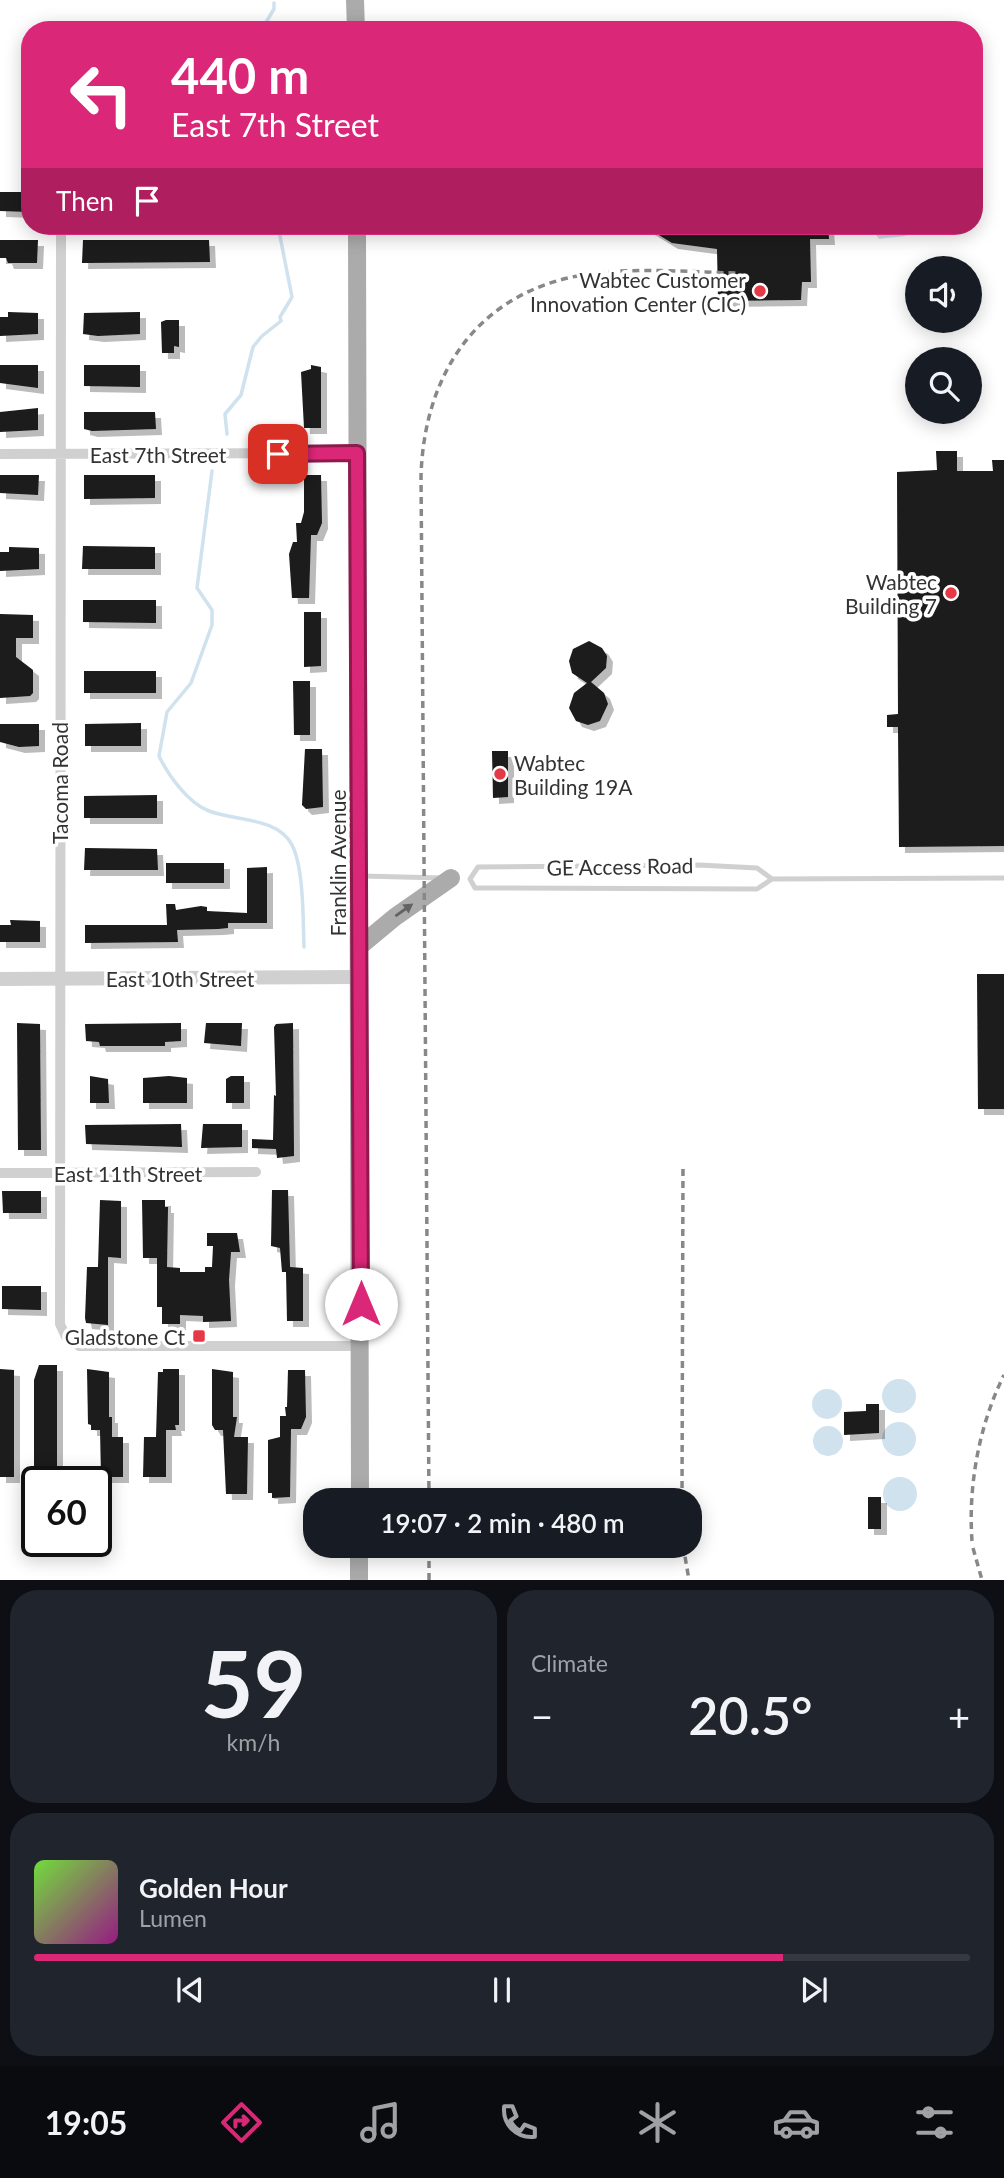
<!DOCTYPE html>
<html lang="en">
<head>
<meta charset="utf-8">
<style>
  :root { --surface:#171b24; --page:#20242c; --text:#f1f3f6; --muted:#9ea1a6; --line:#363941; --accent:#db2777 }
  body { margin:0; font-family:Lato,sans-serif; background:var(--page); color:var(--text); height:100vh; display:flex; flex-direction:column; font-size:26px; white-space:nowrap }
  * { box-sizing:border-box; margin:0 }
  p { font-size:23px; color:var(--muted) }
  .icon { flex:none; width:38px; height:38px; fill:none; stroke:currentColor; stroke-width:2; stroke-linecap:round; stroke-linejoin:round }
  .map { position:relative; height:1580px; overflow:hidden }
  .panel { display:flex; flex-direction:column; gap:10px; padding:10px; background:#0d0f14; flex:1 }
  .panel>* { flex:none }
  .guide { position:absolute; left:21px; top:21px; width:962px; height:214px; border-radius:28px; box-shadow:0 4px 18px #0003; background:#db2777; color:#fff; overflow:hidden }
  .controls { position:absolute; left:905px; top:256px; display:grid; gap:14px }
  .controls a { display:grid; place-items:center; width:77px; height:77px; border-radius:50%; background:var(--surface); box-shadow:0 4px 18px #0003; font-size:35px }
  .speed { position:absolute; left:21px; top:1466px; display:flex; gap:14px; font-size:35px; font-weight:700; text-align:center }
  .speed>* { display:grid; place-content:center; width:91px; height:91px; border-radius:50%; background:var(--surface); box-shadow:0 4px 18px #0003; line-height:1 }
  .speed .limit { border:4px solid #111; border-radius:10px; background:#fff; color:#111 }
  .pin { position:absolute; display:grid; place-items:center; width:60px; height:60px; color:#fff; margin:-30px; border-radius:14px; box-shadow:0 4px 10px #0006 }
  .me { position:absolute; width:77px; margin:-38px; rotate:0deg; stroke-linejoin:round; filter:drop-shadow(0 0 5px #0008) }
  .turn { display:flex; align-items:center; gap:24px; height:147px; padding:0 35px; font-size:32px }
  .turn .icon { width:91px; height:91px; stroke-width:2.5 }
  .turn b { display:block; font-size:49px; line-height:60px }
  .then { display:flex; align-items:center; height:66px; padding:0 35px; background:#0003; gap:14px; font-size:26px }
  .big { font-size:52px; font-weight:600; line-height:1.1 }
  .panel .tile { flex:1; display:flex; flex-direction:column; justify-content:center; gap:10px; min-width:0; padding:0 24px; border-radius:28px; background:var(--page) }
  .panel .dial { align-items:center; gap:0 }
  .dial b { font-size:91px; line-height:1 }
  .song { display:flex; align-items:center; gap:21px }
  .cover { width:84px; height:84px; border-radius:10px; background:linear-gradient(135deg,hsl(100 70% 55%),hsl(310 70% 35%)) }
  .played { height:7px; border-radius:4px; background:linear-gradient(90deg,var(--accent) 80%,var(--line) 80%) }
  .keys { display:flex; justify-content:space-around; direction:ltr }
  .heat { display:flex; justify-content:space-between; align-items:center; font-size:38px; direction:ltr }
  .panel .tiles { flex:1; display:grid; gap:10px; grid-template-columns:1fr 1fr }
  .tile:last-child { grid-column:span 2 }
  .trip { position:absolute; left:303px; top:1488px; width:399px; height:70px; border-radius:28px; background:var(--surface); box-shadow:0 4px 18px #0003; font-weight:600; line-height:70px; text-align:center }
  .tab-bar { display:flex; height:112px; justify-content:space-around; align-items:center; background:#090b0e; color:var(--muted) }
  .tab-bar .icon { width:49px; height:49px }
  .tab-bar .on { color:var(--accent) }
  .tab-bar b { font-size:32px; color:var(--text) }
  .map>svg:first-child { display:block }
  .water { fill:#cfe2ee }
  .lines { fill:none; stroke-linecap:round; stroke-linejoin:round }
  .stream { stroke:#cfe2ee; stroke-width:3.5 }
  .building { fill:#1a1a1a; filter:url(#shadow) }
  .service { stroke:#d0d0d0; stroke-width:5 }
  .minor { stroke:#d0d0d0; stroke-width:10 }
  .tertiary { stroke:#d0d0d0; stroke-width:14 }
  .primary { stroke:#ababab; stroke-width:18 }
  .rail { stroke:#888; stroke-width:3.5; stroke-dasharray:7 5; stroke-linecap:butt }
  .oneway { fill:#636363 }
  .route-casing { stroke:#8e194d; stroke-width:18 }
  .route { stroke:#db2777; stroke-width:12 }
  .poi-dot { fill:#e63946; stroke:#fff; stroke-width:2.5 }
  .labels { text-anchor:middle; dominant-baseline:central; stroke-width:7; stroke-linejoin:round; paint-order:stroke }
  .poi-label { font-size:21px; fill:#333; stroke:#fff; text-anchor:end }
  .street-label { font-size:21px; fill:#333; stroke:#fff }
</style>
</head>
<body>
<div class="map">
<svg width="1004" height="1580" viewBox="0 0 1004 1580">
  <defs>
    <filter id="shadow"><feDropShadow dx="6" dy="6" stdDeviation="0" flood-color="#0004"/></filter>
  </defs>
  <rect width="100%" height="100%" fill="#fff"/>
  <path class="water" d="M860,226H924C909,239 897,236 879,239L874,232Z
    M882 1396a17 17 0 1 1 34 0a17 17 0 1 1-34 0Z
    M812 1404a15 15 0 1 1 30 0a15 15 0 1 1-30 0Z
    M882 1439a17 17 0 1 1 34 0a17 17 0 1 1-34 0Z
    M813 1441a15 15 0 1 1 30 0a15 15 0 1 1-30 0Z
    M883 1494a17 17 0 1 1 34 0a17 17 0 1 1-34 0Z"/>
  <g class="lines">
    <path class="stream" d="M267,30L265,24L274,9V3
      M227,434L225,414L241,395L253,347L262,336L281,321L280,317L292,297L278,226
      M212,471L197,588L212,610V625L191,683L167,712L159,756C168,775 188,803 209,811C234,821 278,817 292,845C304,868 303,921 304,947"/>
  </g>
  <path class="building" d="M0,192H30V212L0,211Z
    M644,226H828L829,239H810L811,282H802L801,300L718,301L717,249L672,243Z
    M0,240H38L37,263H8L6,258H0Z
    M83,240H209L210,262L82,263Z
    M8,312L38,313V334L0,336V317H8Z
    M140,312V334L98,336L83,334L84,313Z
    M166,320H179V347L174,346V353H162L161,322Z
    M0,365H38V388L0,383Z
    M84,365H140V387L84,386Z
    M311,365L321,367V428H304L301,372L311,369Z
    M38,408V430L0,432V412Z
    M84,412H155L156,429L92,431L84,429Z
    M936,451H957V471H993L992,460H1004V846L899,847L898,727H887V715L898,714L897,472L937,470Z
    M0,475H39L38,495L0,493Z
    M84,475H155V498L84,499Z
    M304,475H321L322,523L317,535H311L309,598H292L289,554L293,542H297L296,523H301L304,512Z
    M83,546L155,547V569H82Z
    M9,547L39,548V569L0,571V552H9Z
    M83,600H156V623L83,622Z
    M304,612H321V666L304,667Z
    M0,614L33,615V638H16V657L33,670V693L30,696L0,698Z
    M589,641L602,648L607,656L606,668L591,682L604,693L608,704L600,721L588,725L576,721L569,708L574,693L587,683L572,673L569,661L573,649Z
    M84,671H156V693H84Z
    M293,681H310V735H294Z
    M141,723V746H85V724Z
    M0,724H39V746L19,747L0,742Z
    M305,749H322L323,807L306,809L302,805Z
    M492,751H508V797L493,798Z
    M157,795V818H84V796Z
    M85,848L157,849L158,870H84Z
    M166,863H224V883H166Z
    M267,867V923H228V928L218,929L177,930L178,942L85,943V925H167L166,904H175L176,910L201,906L207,907V911L247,913V868Z
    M10,920L40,921V942H0V925H11Z
    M977,974H1004V1109H978Z
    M17,1023L40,1024L41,1150H18Z
    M181,1023V1041L165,1042V1046H100L99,1042L86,1041L85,1024Z
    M206,1023H242L241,1046L204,1043Z
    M293,1023L294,1156L277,1158L276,1149L252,1148V1139L273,1140L274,1095L276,1096L274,1027L276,1024Z
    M90,1076L108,1079L109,1103H90Z
    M169,1076L187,1078V1103H143V1078Z
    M231,1076H244V1103H226V1079Z
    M181,1124L182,1147L86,1144L85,1125Z
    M203,1124H242V1147L201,1148Z
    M272,1190H288L290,1267L303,1268V1321H287L286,1272H282L280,1248L271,1246Z
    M2,1191H41V1213H3Z
    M100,1200L121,1201V1258L108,1257V1325L86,1323L85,1318L87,1267H98Z
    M142,1200H165V1207H168L167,1267L180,1268V1272H205V1267H212L213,1246H207V1233H237L240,1252H231L229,1280L231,1321L203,1322V1316L180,1315V1324H162V1307H157V1258H143Z
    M2,1286H41V1310L2,1309Z
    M39,1365H57V1477H34V1380Z
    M0,1369L14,1370V1477H0Z
    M87,1369L109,1372V1417H112V1437H123V1477H101L100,1430H91V1425L88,1424Z
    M163,1369H179V1425H175L176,1430H166V1477H143L144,1437H156L158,1372H163Z
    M212,1369L233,1372V1417H237L234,1437H248L247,1494H226L223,1430H215L212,1425Z
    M288,1370H305L306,1417L301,1429H291L290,1497L272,1498V1493H268V1440L280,1437V1416H286L285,1407H287Z
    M866,1404H879V1433L844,1435V1412L866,1411Z
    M868,1497H881V1529H868Z"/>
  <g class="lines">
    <path class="service" d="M699,865L757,868L772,879L757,889L475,888L470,879L478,867Z
      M362,876L443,878
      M772,879L1004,878"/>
    <path class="minor" d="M61,226L60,1324L66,1337L79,1346H360
      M0,454L357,453
      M0,1173L256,1172"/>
    <path class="tertiary" d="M0,979L359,977"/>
    <path class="primary" d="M355,0L356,30
      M357,226L360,1500
      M360,946L395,917L451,878
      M359,1580V1545"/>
    <path class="rail" d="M429,1500L421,476C424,379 472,299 572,277C624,266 683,272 736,273
      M682,1500L683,1165
      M972,1541C968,1486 979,1425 1004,1375
      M683,1545L689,1580
      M973,1548L982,1580
      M429,1580V1545"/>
  </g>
  <defs><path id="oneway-solid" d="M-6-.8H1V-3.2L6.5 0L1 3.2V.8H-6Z" transform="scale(1.75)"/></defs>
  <use class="oneway" href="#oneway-solid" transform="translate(404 910) rotate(-35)"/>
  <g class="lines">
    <g class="route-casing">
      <path id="route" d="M278,454L357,453L361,1304"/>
    </g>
    <use href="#route" class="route"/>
  </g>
  <g class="poi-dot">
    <circle cx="760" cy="291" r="7"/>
    <circle cx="951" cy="593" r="7"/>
    <circle cx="500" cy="774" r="7"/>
    <rect x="192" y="1329" width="14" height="14" rx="3.5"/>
  </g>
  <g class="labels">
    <g class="poi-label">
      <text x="746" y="279">Wabtec Customer<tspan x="746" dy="24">Innovation Center (CIC)</tspan></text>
      <text x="937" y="581">Wabtec<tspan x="937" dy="24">Building 7</tspan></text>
      <text x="514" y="762" text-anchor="start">Wabtec<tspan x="514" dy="24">Building 19A</tspan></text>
      <text x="185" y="1336">Gladstone Ct</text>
    </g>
    <g class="street-label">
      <text x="158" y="454">East 7th Street</text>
      <text transform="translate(59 783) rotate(-90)">Tacoma Road</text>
      <text transform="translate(337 863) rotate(-90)">Franklin Avenue</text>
      <text transform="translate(620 866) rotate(-1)">GE Access Road</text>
      <text x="180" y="978">East 10th Street</text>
      <text x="128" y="1173">East 11th Street</text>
    </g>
  </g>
</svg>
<div class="controls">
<a><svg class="icon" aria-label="sound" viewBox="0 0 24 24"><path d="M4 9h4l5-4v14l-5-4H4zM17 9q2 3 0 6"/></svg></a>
<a><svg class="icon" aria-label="search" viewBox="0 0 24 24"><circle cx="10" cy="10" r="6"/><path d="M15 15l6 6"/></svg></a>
</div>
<div class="speed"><div class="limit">60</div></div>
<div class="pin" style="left:278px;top:454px;background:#d93025"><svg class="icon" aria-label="arrive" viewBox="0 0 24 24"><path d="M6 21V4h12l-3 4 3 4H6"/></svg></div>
<svg class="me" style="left:361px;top:1304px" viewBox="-20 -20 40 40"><circle r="19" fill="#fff"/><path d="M0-13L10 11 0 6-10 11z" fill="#db2777"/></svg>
<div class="trip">19:07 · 2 min · 480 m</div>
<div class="guide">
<div class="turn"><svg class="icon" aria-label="left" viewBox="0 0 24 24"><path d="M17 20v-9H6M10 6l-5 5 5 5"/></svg><div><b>440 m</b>East 7th Street</div></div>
<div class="then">Then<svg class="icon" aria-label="arrive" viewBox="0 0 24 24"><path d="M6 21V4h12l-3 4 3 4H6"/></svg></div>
</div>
</div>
<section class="panel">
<div class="tiles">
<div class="tile dial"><b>59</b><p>km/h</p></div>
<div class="tile"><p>Climate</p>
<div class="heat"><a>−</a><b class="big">20.5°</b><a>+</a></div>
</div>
<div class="tile">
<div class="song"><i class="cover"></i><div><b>Golden Hour</b><p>Lumen</p></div></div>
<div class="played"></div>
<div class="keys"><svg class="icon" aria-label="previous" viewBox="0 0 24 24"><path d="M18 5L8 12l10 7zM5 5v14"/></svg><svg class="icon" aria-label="pause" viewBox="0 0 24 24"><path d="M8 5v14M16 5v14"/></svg><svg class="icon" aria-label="next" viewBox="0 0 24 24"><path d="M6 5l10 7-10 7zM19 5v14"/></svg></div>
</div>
</div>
</section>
<nav class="tab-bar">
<b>19:05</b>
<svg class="icon on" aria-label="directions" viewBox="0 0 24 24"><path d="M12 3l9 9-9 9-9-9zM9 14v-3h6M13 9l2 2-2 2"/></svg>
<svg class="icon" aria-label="music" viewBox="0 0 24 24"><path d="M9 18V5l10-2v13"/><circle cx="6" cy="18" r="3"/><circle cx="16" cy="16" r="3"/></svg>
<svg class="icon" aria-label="phone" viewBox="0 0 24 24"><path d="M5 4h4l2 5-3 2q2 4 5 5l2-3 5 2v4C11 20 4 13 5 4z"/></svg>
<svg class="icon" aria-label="climate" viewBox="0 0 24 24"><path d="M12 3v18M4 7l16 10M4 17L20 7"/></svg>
<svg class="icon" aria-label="car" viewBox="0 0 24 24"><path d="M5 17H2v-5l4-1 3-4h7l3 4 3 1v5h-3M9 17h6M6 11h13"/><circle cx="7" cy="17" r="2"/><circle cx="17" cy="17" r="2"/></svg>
<svg class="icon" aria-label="filters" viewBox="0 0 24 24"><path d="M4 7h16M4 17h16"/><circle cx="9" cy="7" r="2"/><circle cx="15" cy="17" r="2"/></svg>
</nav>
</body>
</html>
